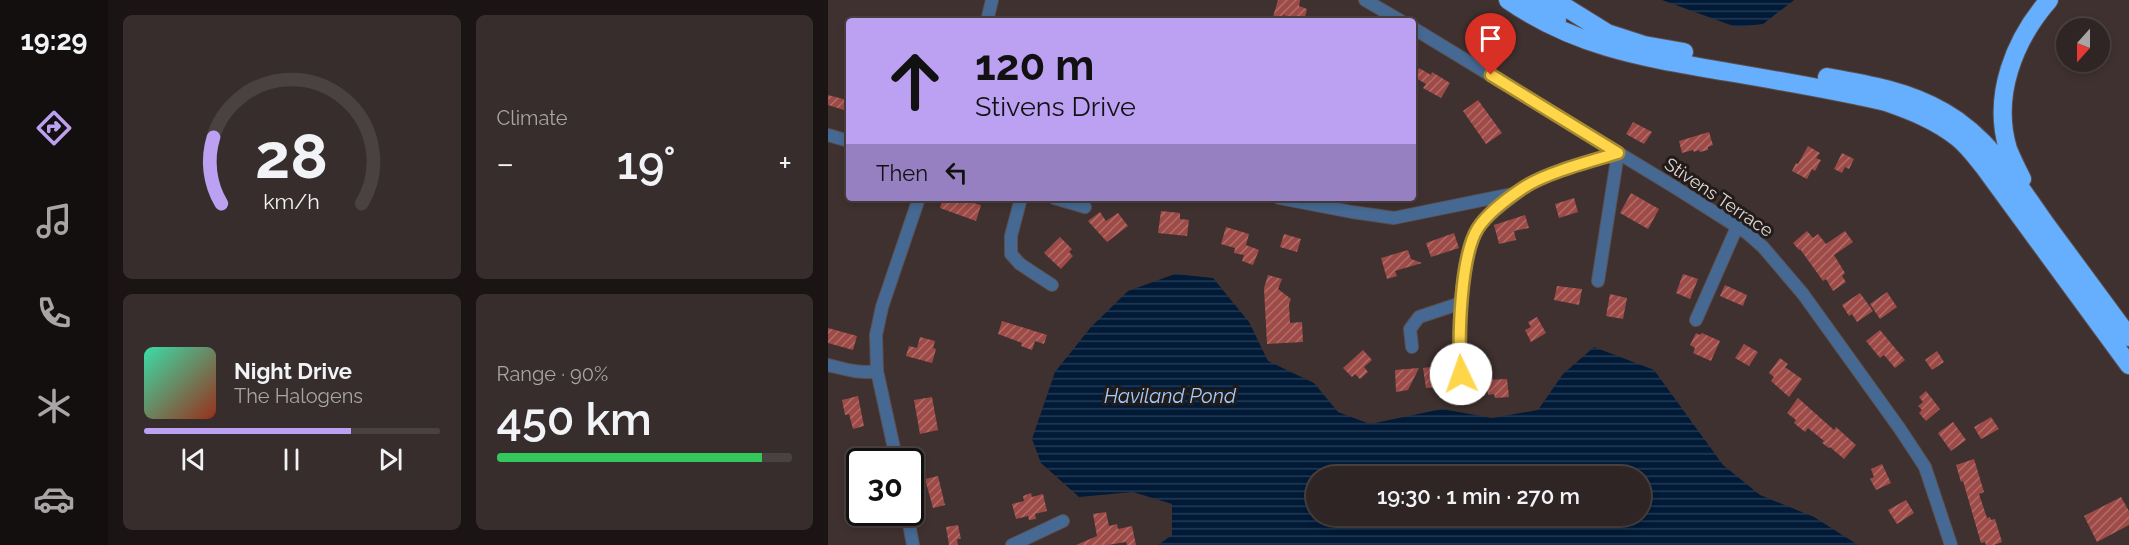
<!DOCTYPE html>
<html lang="en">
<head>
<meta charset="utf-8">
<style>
  :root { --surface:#2f2524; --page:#372d2c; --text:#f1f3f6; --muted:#a7a5a6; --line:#4a4241; --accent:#bca0f2 }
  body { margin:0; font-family:Raleway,sans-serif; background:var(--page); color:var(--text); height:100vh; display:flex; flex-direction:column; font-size:22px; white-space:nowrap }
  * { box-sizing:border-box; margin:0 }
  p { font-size:20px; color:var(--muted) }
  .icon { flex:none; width:33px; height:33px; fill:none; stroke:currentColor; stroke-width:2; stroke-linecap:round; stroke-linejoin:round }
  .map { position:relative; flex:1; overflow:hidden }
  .panel { display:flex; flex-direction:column; gap:15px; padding:15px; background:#1a1414; width:720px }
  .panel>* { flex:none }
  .top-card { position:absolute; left:18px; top:18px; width:570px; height:183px; border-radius:6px; box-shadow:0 3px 9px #0003,0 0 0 2px var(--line); background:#bca0f2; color:#111; overflow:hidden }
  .needle { width:39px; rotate:201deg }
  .tools { position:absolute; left:1228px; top:18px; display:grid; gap:12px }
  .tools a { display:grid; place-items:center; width:54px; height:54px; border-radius:50%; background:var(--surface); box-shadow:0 3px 9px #0003,0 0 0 2px var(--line); font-size:30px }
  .speed { position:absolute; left:18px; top:448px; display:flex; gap:12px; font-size:30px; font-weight:700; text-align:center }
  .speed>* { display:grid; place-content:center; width:78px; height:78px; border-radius:50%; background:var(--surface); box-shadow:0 3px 9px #0003,0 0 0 2px var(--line); line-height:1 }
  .speed .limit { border:3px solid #111; border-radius:9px; background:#fff; color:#111 }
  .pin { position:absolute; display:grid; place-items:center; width:51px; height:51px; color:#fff; margin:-62px -26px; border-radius:50% 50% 50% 0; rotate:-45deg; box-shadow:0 0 6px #0007 }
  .pin .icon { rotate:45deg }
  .me { position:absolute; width:66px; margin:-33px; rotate:357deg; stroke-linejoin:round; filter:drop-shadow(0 0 4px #0008) }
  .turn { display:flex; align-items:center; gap:21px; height:126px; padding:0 30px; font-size:27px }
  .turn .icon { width:78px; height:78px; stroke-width:2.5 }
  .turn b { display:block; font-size:42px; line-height:51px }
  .then { display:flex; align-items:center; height:57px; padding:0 30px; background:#0003; gap:12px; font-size:22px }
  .big { font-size:45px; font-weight:600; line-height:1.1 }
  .panel .card { flex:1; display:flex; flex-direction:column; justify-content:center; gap:9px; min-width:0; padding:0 21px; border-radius:9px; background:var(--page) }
  .panel .dial { align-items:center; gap:0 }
  .dial svg { height:156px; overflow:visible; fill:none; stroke:var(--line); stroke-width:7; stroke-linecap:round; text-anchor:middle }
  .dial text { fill:var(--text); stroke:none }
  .song { display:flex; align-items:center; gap:18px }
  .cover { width:72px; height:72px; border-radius:9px; background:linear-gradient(135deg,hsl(160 70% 55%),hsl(10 70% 35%)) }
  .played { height:6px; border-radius:3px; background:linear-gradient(90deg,var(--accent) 70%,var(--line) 70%) }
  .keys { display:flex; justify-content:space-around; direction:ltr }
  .heat { display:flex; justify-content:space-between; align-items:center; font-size:33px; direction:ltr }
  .charge { height:9px; border-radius:4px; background:linear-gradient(90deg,#34c759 90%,var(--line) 0) }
  .panel .tiles { flex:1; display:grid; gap:15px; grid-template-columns:repeat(2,1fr) }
  .trip { position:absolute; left:478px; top:466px; width:345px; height:60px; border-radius:30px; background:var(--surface); box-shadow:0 3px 9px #0003,0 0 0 2px var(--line); font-weight:600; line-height:60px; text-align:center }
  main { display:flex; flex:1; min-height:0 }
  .tabs { display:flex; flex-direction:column; width:108px; justify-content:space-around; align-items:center; background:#130f0e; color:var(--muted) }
  .tabs .icon { width:42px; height:42px }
  .tabs .selected { color:var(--accent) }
  .tabs b { font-size:27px; color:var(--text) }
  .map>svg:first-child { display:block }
  .water { fill:url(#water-rules); fill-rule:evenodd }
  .building { fill:url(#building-hatch) }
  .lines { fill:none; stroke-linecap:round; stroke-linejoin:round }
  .minor-casing { stroke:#5c4f4e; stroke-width:14 }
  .highway-casing { stroke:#5c4f4e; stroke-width:20 }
  .minor { stroke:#456992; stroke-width:12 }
  .highway { stroke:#66aefe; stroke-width:18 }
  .route-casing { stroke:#a68a30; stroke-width:15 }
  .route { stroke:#ffd54a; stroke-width:10 }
  .labels { text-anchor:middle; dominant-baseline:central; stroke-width:6; stroke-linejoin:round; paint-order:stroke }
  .street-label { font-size:18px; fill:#e0d6d5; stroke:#211b1a }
  .water-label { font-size:20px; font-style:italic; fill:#a1ccff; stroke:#211b1a }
</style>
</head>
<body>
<main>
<nav class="tabs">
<b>19:29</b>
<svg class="icon selected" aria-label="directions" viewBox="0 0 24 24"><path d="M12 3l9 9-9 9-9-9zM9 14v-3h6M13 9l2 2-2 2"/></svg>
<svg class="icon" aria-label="music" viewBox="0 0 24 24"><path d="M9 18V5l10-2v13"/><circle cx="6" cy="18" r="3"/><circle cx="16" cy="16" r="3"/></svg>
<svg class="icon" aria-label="phone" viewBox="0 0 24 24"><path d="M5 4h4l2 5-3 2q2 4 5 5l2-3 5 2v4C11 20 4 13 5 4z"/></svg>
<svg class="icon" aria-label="climate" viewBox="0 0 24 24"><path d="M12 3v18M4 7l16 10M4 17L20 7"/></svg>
<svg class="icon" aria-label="car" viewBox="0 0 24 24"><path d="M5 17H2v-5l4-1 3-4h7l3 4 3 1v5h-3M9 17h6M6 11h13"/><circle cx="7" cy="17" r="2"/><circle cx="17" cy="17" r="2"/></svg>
</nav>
<section class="panel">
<div class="tiles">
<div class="card dial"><svg viewBox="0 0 100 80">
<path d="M14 69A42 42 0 1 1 86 69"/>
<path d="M14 69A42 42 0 0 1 10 35" stroke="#bca0f2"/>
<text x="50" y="56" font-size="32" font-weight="700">28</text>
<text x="50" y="72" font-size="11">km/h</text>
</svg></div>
<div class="card"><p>Climate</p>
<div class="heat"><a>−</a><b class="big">19°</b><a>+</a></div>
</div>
<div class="card">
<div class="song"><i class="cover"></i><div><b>Night Drive</b><p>The Halogens</p></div></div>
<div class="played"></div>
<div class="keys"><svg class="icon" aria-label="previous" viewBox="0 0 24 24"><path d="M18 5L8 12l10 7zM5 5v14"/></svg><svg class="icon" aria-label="pause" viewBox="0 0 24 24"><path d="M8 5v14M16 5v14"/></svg><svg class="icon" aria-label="next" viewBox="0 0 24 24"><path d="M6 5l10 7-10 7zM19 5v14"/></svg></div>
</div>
<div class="card"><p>Range · 90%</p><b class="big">450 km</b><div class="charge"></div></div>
</div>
</section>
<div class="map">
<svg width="1301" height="545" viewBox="0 0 1301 545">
  <defs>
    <pattern id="water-rules" width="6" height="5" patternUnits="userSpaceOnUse" patternTransform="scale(1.5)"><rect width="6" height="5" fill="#001a37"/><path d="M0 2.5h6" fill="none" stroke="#253b53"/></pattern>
    <pattern id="building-hatch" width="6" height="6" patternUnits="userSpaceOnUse" patternTransform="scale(1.5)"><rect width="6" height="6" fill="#9e4b47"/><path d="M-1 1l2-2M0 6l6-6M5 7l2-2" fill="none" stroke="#b06d69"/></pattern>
  </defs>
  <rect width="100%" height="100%" fill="#3f3130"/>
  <path class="water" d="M834,0H966L935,24L908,27Z
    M347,274L385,278L421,322L440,361L486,383L510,412L542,424L614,409L664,418L710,410L735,374L766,347L826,370L895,465L932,495L986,517L1030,545H330L344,535V504L305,492L251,497L213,463L204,439L227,372L263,327L300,291ZM489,477H813V516H489Z"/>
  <path class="building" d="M450,0H472L471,6L479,9L476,21L455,15L454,19L445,17Z
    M591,68L603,75L604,72L622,83L613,98L595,88L598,84L586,77Z
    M0,95L19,100L16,110L0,105Z
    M650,100L674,133L658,144L635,111Z
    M805,122L824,132L816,144L798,134Z
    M881,132L885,145L880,147V150L872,152L871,150L866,152L865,150L854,153L851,141Z
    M980,146L992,153L988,158L993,160L987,171L984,169L979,179L964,171L968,163L970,164Z
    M1014,153L1026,159L1021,169L1017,167L1014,173L1006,169Z
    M803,193L831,209L820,229L792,213Z
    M115,198L132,201L133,198H138L146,200L145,203L153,205L148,221L112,208Z
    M746,198L750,212L731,218L727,204Z
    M333,211L352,213V219L361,220L359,236L330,233Z
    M272,212L278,221L290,213L300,226L279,242L260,221Z
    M697,215L701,228L686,231L688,240L671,244L666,225Z
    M398,227L421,234L418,245L431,250L425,265L414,261L416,255L406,253L407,248L393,244Z
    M979,231L985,238L990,234L998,244L1017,231L1025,242L1006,255L1017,273L1014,276L1018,282L1005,291L998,279L995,281L972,249L971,250L965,243Z
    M626,233L631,248L603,257L598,243Z
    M456,234L473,239L469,252L452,247Z
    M232,237L244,249L241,252L245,256L233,269L216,253Z
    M580,250L583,259L594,263L567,271L569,276L559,279L553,258Z
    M855,274L870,279L862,299L848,293Z
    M440,275L454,279L450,289L463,299L461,304L462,323L474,322L475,342L439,344L436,288Z
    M897,285L919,295L915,306L892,296Z
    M729,286L754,289L751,305L726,300Z
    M1059,292L1069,307L1052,319L1042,304Z
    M1032,293L1045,311L1029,322L1024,314L1021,316L1014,305Z
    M782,294L799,298L795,319L778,316Z
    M709,317L718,333L703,342L697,330L703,327L700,322Z
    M174,321L219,335L216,344L207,341L204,350L193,346L194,343L170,334Z
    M0,328L29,336L25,350L0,343Z
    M1052,330L1077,360L1067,368L1056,355L1052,358L1038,341Z
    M868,333L872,335L874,333L892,341L883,361L865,353L867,348L862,345Z
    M92,337L107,341L105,348L108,349L104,363L78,356L81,346L89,348Z
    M916,344L930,352L921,366L907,358Z
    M535,350L544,360L536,367L540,372L532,379L527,374L524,377L515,368Z
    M1109,351L1116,362L1104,370L1097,360Z
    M952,358L960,364L957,367L974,379L961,397L943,381L946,377L941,373Z
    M624,364L626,377L614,379L615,386L598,388L595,368Z
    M591,368L580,390L568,392L567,370Z
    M679,379L681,397L667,398L666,394L660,395L658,380Z
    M1098,391L1112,409L1098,421L1091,413L1094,410L1090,406L1095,402L1091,397Z
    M30,396L36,426L25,429L21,414L17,415L14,400Z
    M104,397L110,430L92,434L86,400Z
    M970,398L1006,430L1008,427L1028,445L1016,459L1002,447L1001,448L994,443L996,441L980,428L977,432L966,423L968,420L959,413Z
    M1163,417L1171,429L1153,439L1146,427Z
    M1125,422L1138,440L1123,451L1110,433Z
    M40,447L43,459L41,460V462H26L24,451Z
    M1146,459L1156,492L1151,494L1159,518L1162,517L1163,520L1167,519L1174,542L1166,545H1158L1157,542L1153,543L1135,481L1133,482L1128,465Z
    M1054,464L1063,483L1048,490L1042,479L1046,477L1043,469Z
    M110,476L117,505L105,508L97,479Z
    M203,493L204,497L215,494L219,511L207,514L208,519L201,520L200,516L188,519L184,504L196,501L195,496Z
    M1293,497L1301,511V525L1269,542L1256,516Z
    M1078,500L1086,513L1069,524L1060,510Z
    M278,512L281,526L289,524L290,529L304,526L308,545H299L298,542L280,545H248L269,536L265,514Z
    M40,513H55L58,524L43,527Z
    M130,525L133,539H129L130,545H121L118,527Z"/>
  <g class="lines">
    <g class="minor-casing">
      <path id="minor" d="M537,0L573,21
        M159,21L164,0
        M585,28L848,188L919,233L935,247L975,294L1072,429L1097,467L1123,545
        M0,135L21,141
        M193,198L183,236V254L192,264L224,285
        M226,198L257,207
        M451,198L524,212L566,218L689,193C712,173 760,162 790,153L770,281
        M868,320L909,227
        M584,347L582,329L591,317L633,303
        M0,365C17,369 31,374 49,371L69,462
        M49,371L48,335L54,307L91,198
        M633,374C629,341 632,255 650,228C660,214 675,204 688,194
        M79,513L85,545
        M184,545L235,521"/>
    </g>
    <g class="highway-casing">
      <path id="highway" d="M680,0C749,48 819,58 900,72C953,81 1006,90 1058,102C1084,111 1109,121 1130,138C1140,146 1148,157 1156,167L1301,365
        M705,0L729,20
        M726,0L779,33L816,45L856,52
        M999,77C1039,84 1080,91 1116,112C1160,137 1189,183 1217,223C1245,261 1273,299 1301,337
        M1194,179C1189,169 1184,159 1180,149C1164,96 1186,40 1221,0"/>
    </g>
    <use href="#minor" class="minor"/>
    <use href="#highway" class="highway"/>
  </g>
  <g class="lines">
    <g class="route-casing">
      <path id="route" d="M633,374C630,340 632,256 650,228C660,213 680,198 695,188C717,173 763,161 790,153L663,75"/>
    </g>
    <use href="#route" class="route"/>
  </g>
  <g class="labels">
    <g class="street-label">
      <text transform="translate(891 197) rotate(34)">Stivens Terrace</text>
    </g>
    <g class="water-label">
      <text x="342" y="396">Haviland Pond</text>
    </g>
  </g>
</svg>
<div class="tools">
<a><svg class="needle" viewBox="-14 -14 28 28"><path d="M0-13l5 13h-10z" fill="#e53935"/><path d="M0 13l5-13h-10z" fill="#a7a5a6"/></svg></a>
</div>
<div class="speed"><div class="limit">30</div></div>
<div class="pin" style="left:663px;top:75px;background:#d93025"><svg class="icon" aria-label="arrive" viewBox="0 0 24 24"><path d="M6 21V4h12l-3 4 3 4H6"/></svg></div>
<svg class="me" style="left:633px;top:374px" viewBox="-20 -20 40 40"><circle r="19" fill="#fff"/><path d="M0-13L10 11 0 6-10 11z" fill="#ffd54a"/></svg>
<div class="trip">19:30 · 1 min · 270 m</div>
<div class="top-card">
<div class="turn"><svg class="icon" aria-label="ahead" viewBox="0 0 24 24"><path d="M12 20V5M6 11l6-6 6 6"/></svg><div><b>120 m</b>Stivens Drive</div></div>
<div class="then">Then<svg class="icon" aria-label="left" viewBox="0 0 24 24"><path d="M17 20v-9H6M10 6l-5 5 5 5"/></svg></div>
</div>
</div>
</main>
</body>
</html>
